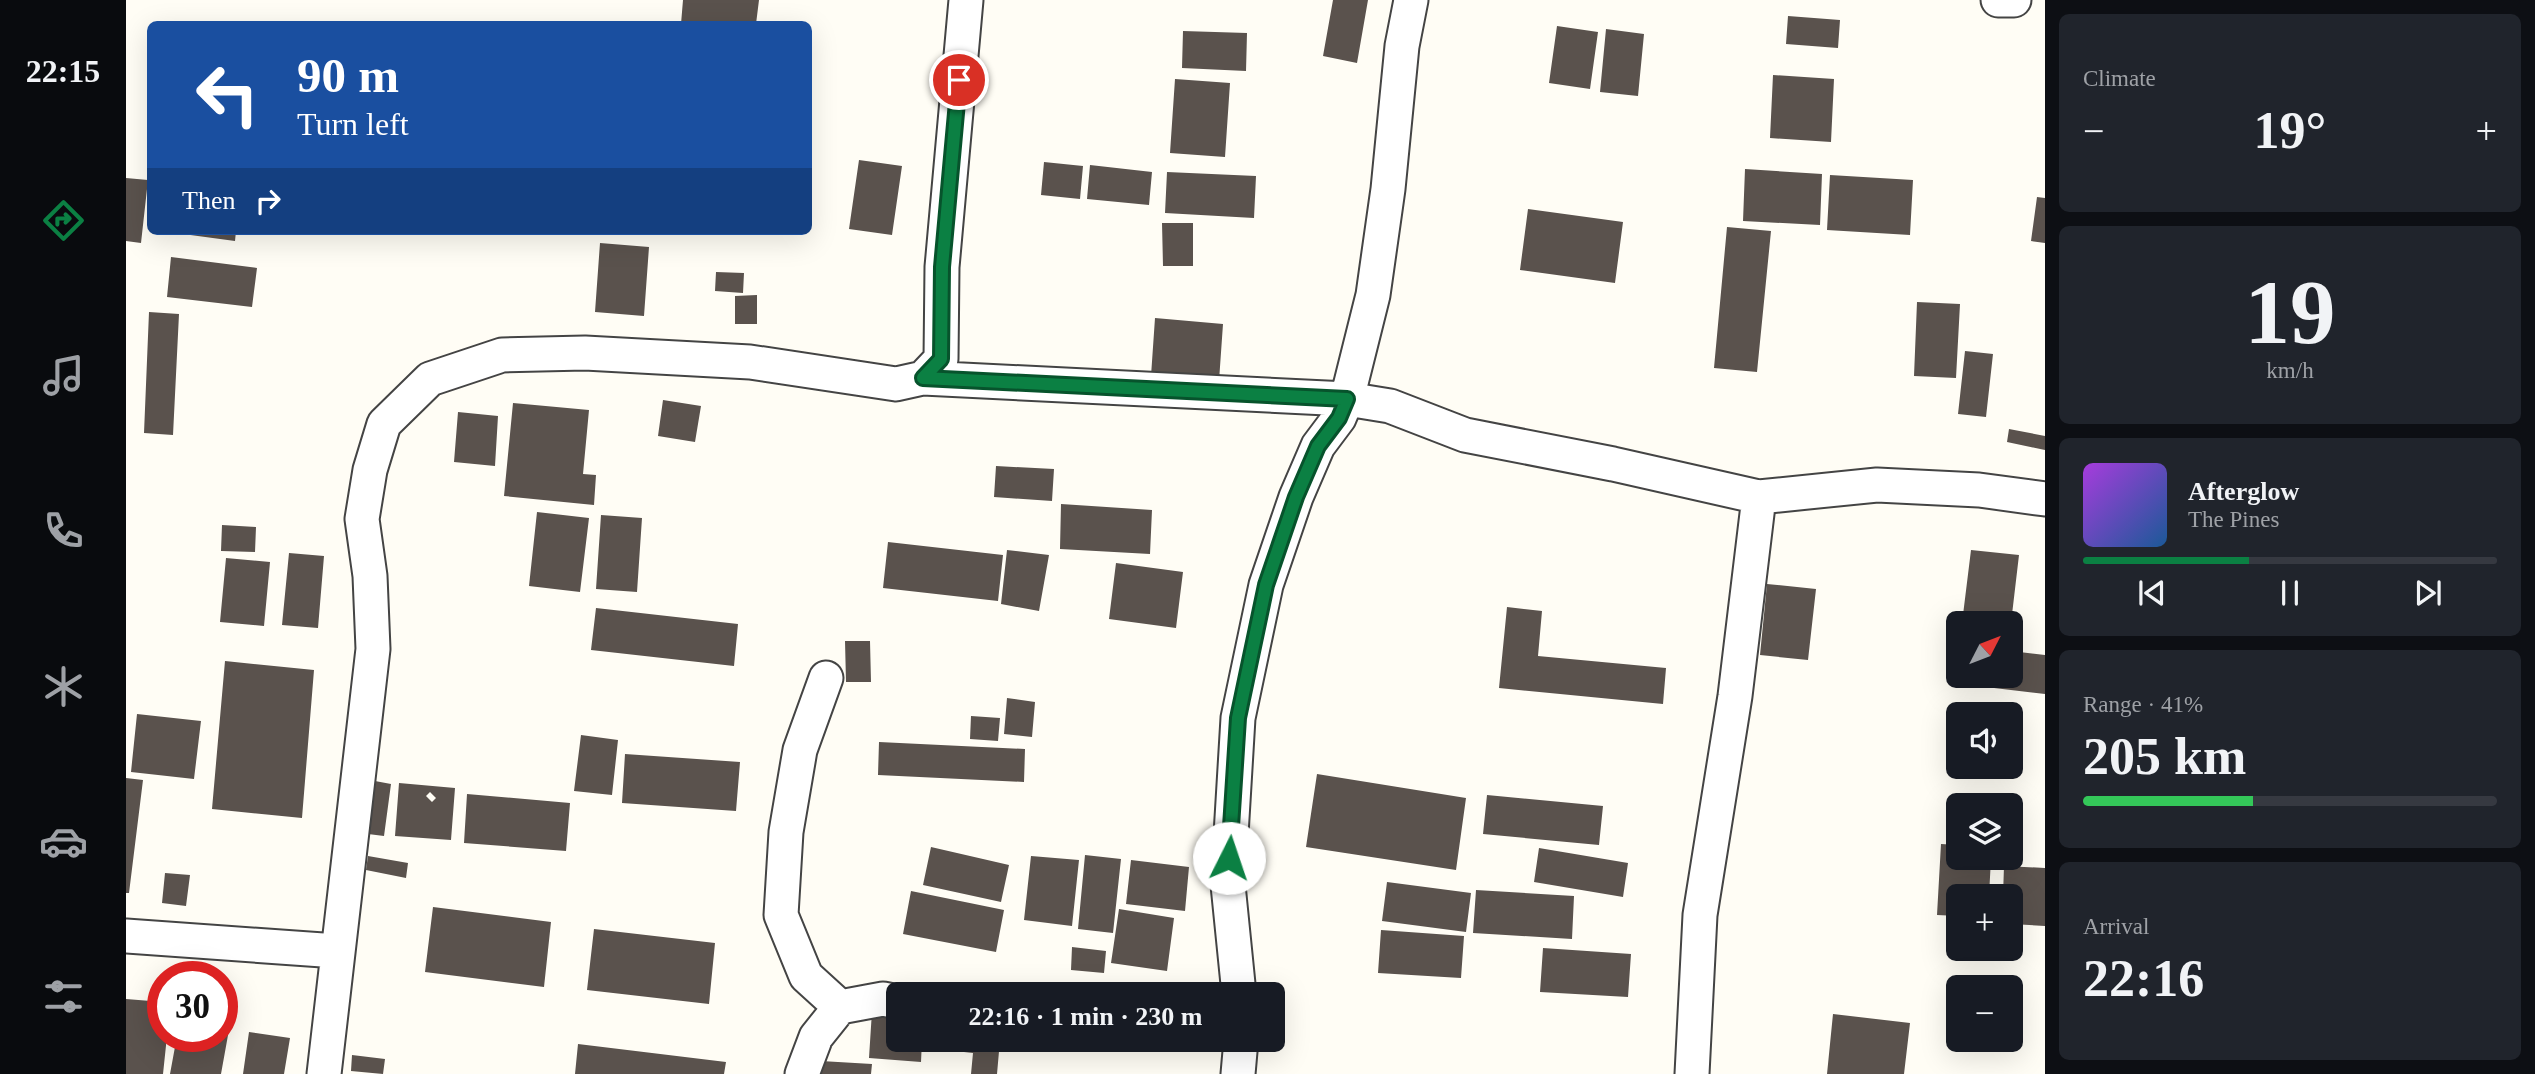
<!DOCTYPE html>
<html lang="en">
<head>
<meta charset="utf-8">
<style>
  :root { --surface:#171b24; --page:#20242c; --text:#f1f3f6; --muted:#9ea1a6; --line:#363941; --accent:#0b8043 }
  body { margin:0; font-family:Georgia,serif; background:var(--page); color:var(--text); height:100vh; display:flex; flex-direction:column; font-size:26px; white-space:nowrap }
  * { box-sizing:border-box; margin:0 }
  p { font-size:23px; color:var(--muted) }
  .icon { flex:none; width:38px; height:38px; fill:none; stroke:currentColor; stroke-width:2; stroke-linecap:round; stroke-linejoin:round }
  .map { position:relative; flex:1; overflow:hidden }
  .details { display:flex; flex-direction:column; gap:14px; padding:14px; background:#0d0f14; width:490px }
  .details>* { flex:none }
  .hud { position:absolute; left:21px; top:21px; width:665px; height:214px; border-radius:10px; box-shadow:0 7px 28px #0002; background:#1a4fa0; color:#fff; overflow:hidden }
  .needle { width:46px; rotate:48deg }
  .controls { position:absolute; left:1820px; top:611px; display:grid; gap:14px }
  .controls a { display:grid; place-items:center; width:77px; height:77px; border-radius:10px; background:var(--surface); box-shadow:0 7px 28px #0002; font-size:35px }
  .speed { position:absolute; left:21px; top:961px; display:flex; gap:14px; font-size:35px; font-weight:700; text-align:center }
  .speed>* { display:grid; place-content:center; width:91px; height:91px; border-radius:50%; background:var(--surface); box-shadow:0 7px 28px #0002; line-height:1 }
  .speed .limit { border:10px solid #d22; background:#fff; color:#111 }
  .pin { position:absolute; display:grid; place-items:center; width:60px; height:60px; color:#fff; margin:-30px; border:4px solid #fff; border-radius:50%; box-shadow:0 2px 7px #0007 }
  .me { position:absolute; width:77px; margin:-38px; rotate:4deg; stroke-linejoin:round; filter:drop-shadow(0 0 5px #0008) }
  .turn { display:flex; align-items:center; gap:24px; height:147px; padding:0 35px; font-size:32px }
  .turn .icon { width:91px; height:91px; stroke-width:2.5 }
  .turn b { display:block; font-size:49px; line-height:60px }
  .then { display:flex; align-items:center; height:66px; padding:0 35px; background:#0003; gap:14px; font-size:26px }
  .big { font-size:52px; font-weight:700; line-height:1.1 }
  .details .widget { flex:1; display:flex; flex-direction:column; justify-content:center; gap:10px; min-width:0; padding:0 24px; border-radius:10px; background:var(--page) }
  .details .dial { align-items:center; gap:0 }
  .dial b { font-size:91px; line-height:1 }
  .song { display:flex; align-items:center; gap:21px }
  .cover { width:84px; height:84px; border-radius:10px; background:linear-gradient(135deg,hsl(280 70% 55%),hsl(210 70% 35%)) }
  .played { height:7px; border-radius:4px; background:linear-gradient(90deg,var(--accent) 40%,var(--line) 40%) }
  .keys { display:flex; justify-content:space-around; direction:ltr }
  .heat { display:flex; justify-content:space-between; align-items:center; font-size:38px; direction:ltr }
  .charge { height:10px; border-radius:5px; background:linear-gradient(90deg,#34c759 41%,var(--line) 0) }
  .trip { position:absolute; left:760px; top:982px; width:399px; height:70px; border-radius:10px; background:var(--surface); box-shadow:0 7px 28px #0002; font-weight:700; line-height:70px; text-align:center }
  main { display:flex; flex:1; min-height:0 }
  .tabs { display:flex; flex-direction:column; width:126px; justify-content:space-around; align-items:center; background:#090b0e; color:var(--muted) }
  .tabs .icon { width:49px; height:49px }
  .tabs .selected { color:var(--accent) }
  .tabs b { font-size:32px; color:var(--text) }
  .map>svg:first-child { display:block }
  .building { fill:#5a524d; fill-rule:evenodd }
  .lines { fill:none; stroke-linecap:round; stroke-linejoin:round }
  .minor-casing { stroke:#444; stroke-width:37 }
  .minor { stroke:#fff; stroke-width:33 }
  .route-casing { stroke:#07532c; stroke-width:18 }
  .route { stroke:#0b8043; stroke-width:12 }
</style>
</head>
<body>
<main>
<nav class="tabs">
<b>22:15</b>
<svg class="icon selected" aria-label="directions" viewBox="0 0 24 24"><path d="M12 3l9 9-9 9-9-9zM9 14v-3h6M13 9l2 2-2 2"/></svg>
<svg class="icon" aria-label="music" viewBox="0 0 24 24"><path d="M9 18V5l10-2v13"/><circle cx="6" cy="18" r="3"/><circle cx="16" cy="16" r="3"/></svg>
<svg class="icon" aria-label="phone" viewBox="0 0 24 24"><path d="M5 4h4l2 5-3 2q2 4 5 5l2-3 5 2v4C11 20 4 13 5 4z"/></svg>
<svg class="icon" aria-label="climate" viewBox="0 0 24 24"><path d="M12 3v18M4 7l16 10M4 17L20 7"/></svg>
<svg class="icon" aria-label="car" viewBox="0 0 24 24"><path d="M5 17H2v-5l4-1 3-4h7l3 4 3 1v5h-3M9 17h6M6 11h13"/><circle cx="7" cy="17" r="2"/><circle cx="17" cy="17" r="2"/></svg>
<svg class="icon" aria-label="filters" viewBox="0 0 24 24"><path d="M4 7h16M4 17h16"/><circle cx="9" cy="7" r="2"/><circle cx="15" cy="17" r="2"/></svg>
</nav>
<div class="map">
<svg width="1919" height="1074" viewBox="0 0 1919 1074">
  <rect width="100%" height="100%" fill="#fffdf5"/>
  <path class="building" d="M557,0H633L630,24H555Z
    M1207,0H1242L1231,63L1197,56Z
    M1662,16L1714,20L1712,48L1660,44Z
    M1431,26L1472,32L1464,89L1423,83Z
    M1480,29L1518,34L1512,96L1474,92Z
    M1057,31L1121,33L1120,71L1056,68Z
    M1647,75L1708,79L1705,142L1644,138Z
    M1049,79L1104,83L1099,157L1044,153Z
    M733,160L776,166L766,235L723,229Z
    M918,162L957,166L954,199L915,195Z
    M964,165L1026,172L1023,205L961,199Z
    M1619,169L1696,174L1694,225L1617,221Z
    M1041,172L1130,176L1128,218L1039,213Z
    M1704,175L1787,180L1784,235L1701,230Z
    M0,178L22,180L15,243L0,241Z
    M1911,197L1919,198V243L1905,241Z
    M1402,209L1497,222L1489,283L1394,270Z
    M1036,223H1067V266H1037Z
    M1601,227L1645,231L1631,372L1588,368Z
    M58,231H110L109,241L57,234Z
    M474,243L523,247L518,316L469,312Z
    M45,257L131,268L126,307L41,297Z
    M590,272L618,273L617,293L589,291Z
    M631,295V324H609V296Z
    M1791,302L1834,304L1830,378L1788,376Z
    M23,312L53,314L47,435L18,433Z
    M1029,318L1097,324L1093,381L1025,376Z
    M1839,351L1867,354L1860,417L1832,414Z
    M537,400L575,406L569,442L532,436Z
    M387,403L463,410L457,474L470,475L468,505L378,496Z
    M332,412L372,416L369,466L328,462Z
    M1883,429L1919,436V450L1881,442Z
    M870,466L928,469L926,501L868,497Z
    M935,504L1026,510L1024,554L934,549Z
    M411,512L463,518L454,592L403,586Z
    M475,515L516,518L511,592L470,589Z
    M96,525L130,527L129,552L95,551Z
    M762,542L877,555L872,601L757,588Z
    M881,550L923,555L913,611L875,604Z
    M1845,550L1893,555L1885,623H1836Z
    M163,553L198,556L192,628L156,625Z
    M100,558L144,562L138,626L94,622Z
    M990,563L1057,572L1050,628L983,619Z
    M1641,584L1690,589L1682,660L1634,655Z
    M1381,607L1416,611L1412,656L1540,668L1537,704L1373,688Z
    M470,608L612,624L608,666L465,650Z
    M719,641H744L745,682H720Z
    M1830,645H1832V676H1885V651L1919,655V694L1826,683Z
    M99,661L188,670L176,818L86,809Z
    M881,698L909,702L906,737L878,734Z
    M11,714L75,721L68,779L5,772Z
    M845,716L874,718L872,741L844,739Z
    M455,735L492,740L486,795L448,791Z
    M753,742L899,749L898,782L752,775Z
    M499,754L614,762L610,811L496,803Z
    M1191,774L1340,798L1330,870L1180,847Z
    M0,778L17,780L3,893H0Z
    M249,781L265,784L258,836L242,834Z
    M273,783L329,788L325,840L269,836ZM304,792L310,798L306,802L300,796Z
    M341,794L444,803L440,851L338,843Z
    M1361,795L1477,806L1473,845L1357,834Z
    M1815,844L1832,845V858H1865L1863,896H1832V916L1811,915Z
    M805,847L883,865L875,902L797,885Z
    M1413,848L1502,863L1497,897L1408,882Z
    M959,855L995,859L987,933L952,929Z
    M242,856L282,863L280,878L240,870Z
    M905,856L953,860L946,926L898,920Z
    M1005,860L1063,867L1059,911L1000,904Z
    M1878,866L1919,868V926L1885,924V896H1877Z
    M39,873L64,875L60,906L36,903Z
    M1261,882L1345,893L1340,932L1256,921Z
    M1350,890L1448,896L1446,939L1347,933Z
    M785,891L878,910L870,952L777,934Z
    M307,907L425,922L418,987L299,972Z
    M993,909L1048,918L1041,971L985,963Z
    M468,929L589,943L583,1004L461,990Z
    M1255,930L1338,936L1335,978L1252,973Z
    M946,947L980,951L978,973L945,970Z
    M1417,948L1505,954L1502,997L1414,992Z
    M0,999L37,1002V1036H41L37,1074H0Z
    M96,1011L106,1013L95,1074H44L51,1036H96Z
    M746,1011L772,1013V1040H796L795,1062L743,1058Z
    M1707,1014L1784,1023L1778,1074H1701Z
    M123,1032L164,1038L158,1074H117Z
    M803,1040H874L871,1074H845L847,1053L802,1048Z
    M452,1044L600,1062L598,1074H449Z
    M226,1055L259,1059L257,1074L225,1071Z
    M695,1061L746,1064L745,1074H695Z"/>
  <g class="lines">
    <g class="minor-casing">
      <path id="minor" d="M1872,0H1888
        M797,378L1221,399L1264,406L1339,435L1487,464L1633,497L1751,485L1853,490L1919,499
        M700,678L674,750L660,832L655,915L680,976L714,1007
        M0,936L211,951
        M1113,994L1102,885L1112,718L1140,585L1170,497L1192,446L1213,418L1221,399L1247,295L1262,189L1276,46L1285,0
        M198,1074L247,649L244,576L236,519L244,470L258,424L304,379L376,355L459,353L624,362L770,384L797,378L815,359L816,267L840,0
        M676,1074L690,1037L714,1007L757,999L772,1002
        M1112,1074L1115,1040
        M1566,1074L1574,915L1609,696L1633,497"/>
    </g>
    <use href="#minor" class="minor"/>
  </g>
  <g class="lines">
    <g class="route-casing">
      <path id="route" d="M833,80L816,267L815,359L797,378L1221,399L1213,418L1192,446L1170,497L1140,585L1112,718L1103,858"/>
    </g>
    <use href="#route" class="route"/>
  </g>
</svg>
<div class="controls">
<a><svg class="needle" viewBox="-14 -14 28 28"><path d="M0-13l5 13h-10z" fill="#e53935"/><path d="M0 13l5-13h-10z" fill="#9ea1a6"/></svg></a>
<a><svg class="icon" aria-label="sound" viewBox="0 0 24 24"><path d="M4 9h4l5-4v14l-5-4H4zM17 9q2 3 0 6"/></svg></a>
<a><svg class="icon" aria-label="layers" viewBox="0 0 24 24"><path d="M12 4l9 5-9 5-9-5zM3 14l9 5 9-5"/></svg></a>
<a>+</a>
<a>−</a>
</div>
<div class="speed"><div class="limit">30</div></div>
<div class="pin" style="left:833px;top:80px;background:#d93025"><svg class="icon" aria-label="arrive" viewBox="0 0 24 24"><path d="M6 21V4h12l-3 4 3 4H6"/></svg></div>
<svg class="me" style="left:1103px;top:858px" viewBox="-20 -20 40 40"><circle r="19" fill="#fff"/><path d="M0-13L10 11 0 6-10 11z" fill="#0b8043"/></svg>
<div class="trip">22:16 · 1 min · 230 m</div>
<div class="hud">
<div class="turn"><svg class="icon" aria-label="left" viewBox="0 0 24 24"><path d="M17 20v-9H6M10 6l-5 5 5 5"/></svg><div><b>90 m</b>Turn left</div></div>
<div class="then">Then<svg class="icon" aria-label="right" viewBox="0 0 24 24"><path d="M7 20v-9h11M14 6l5 5-5 5"/></svg></div>
</div>
</div>
<section class="details">
<div class="widget"><p>Climate</p>
<div class="heat"><a>−</a><b class="big">19°</b><a>+</a></div>
</div>
<div class="widget dial"><b>19</b><p>km/h</p></div>
<div class="widget">
<div class="song"><i class="cover"></i><div><b>Afterglow</b><p>The Pines</p></div></div>
<div class="played"></div>
<div class="keys"><svg class="icon" aria-label="previous" viewBox="0 0 24 24"><path d="M18 5L8 12l10 7zM5 5v14"/></svg><svg class="icon" aria-label="pause" viewBox="0 0 24 24"><path d="M8 5v14M16 5v14"/></svg><svg class="icon" aria-label="next" viewBox="0 0 24 24"><path d="M6 5l10 7-10 7zM19 5v14"/></svg></div>
</div>
<div class="widget"><p>Range · 41%</p><b class="big">205 km</b><div class="charge"></div></div>
<div class="widget"><p>Arrival</p><b class="big">22:16</b></div>
</section>
</main>
</body>
</html>
